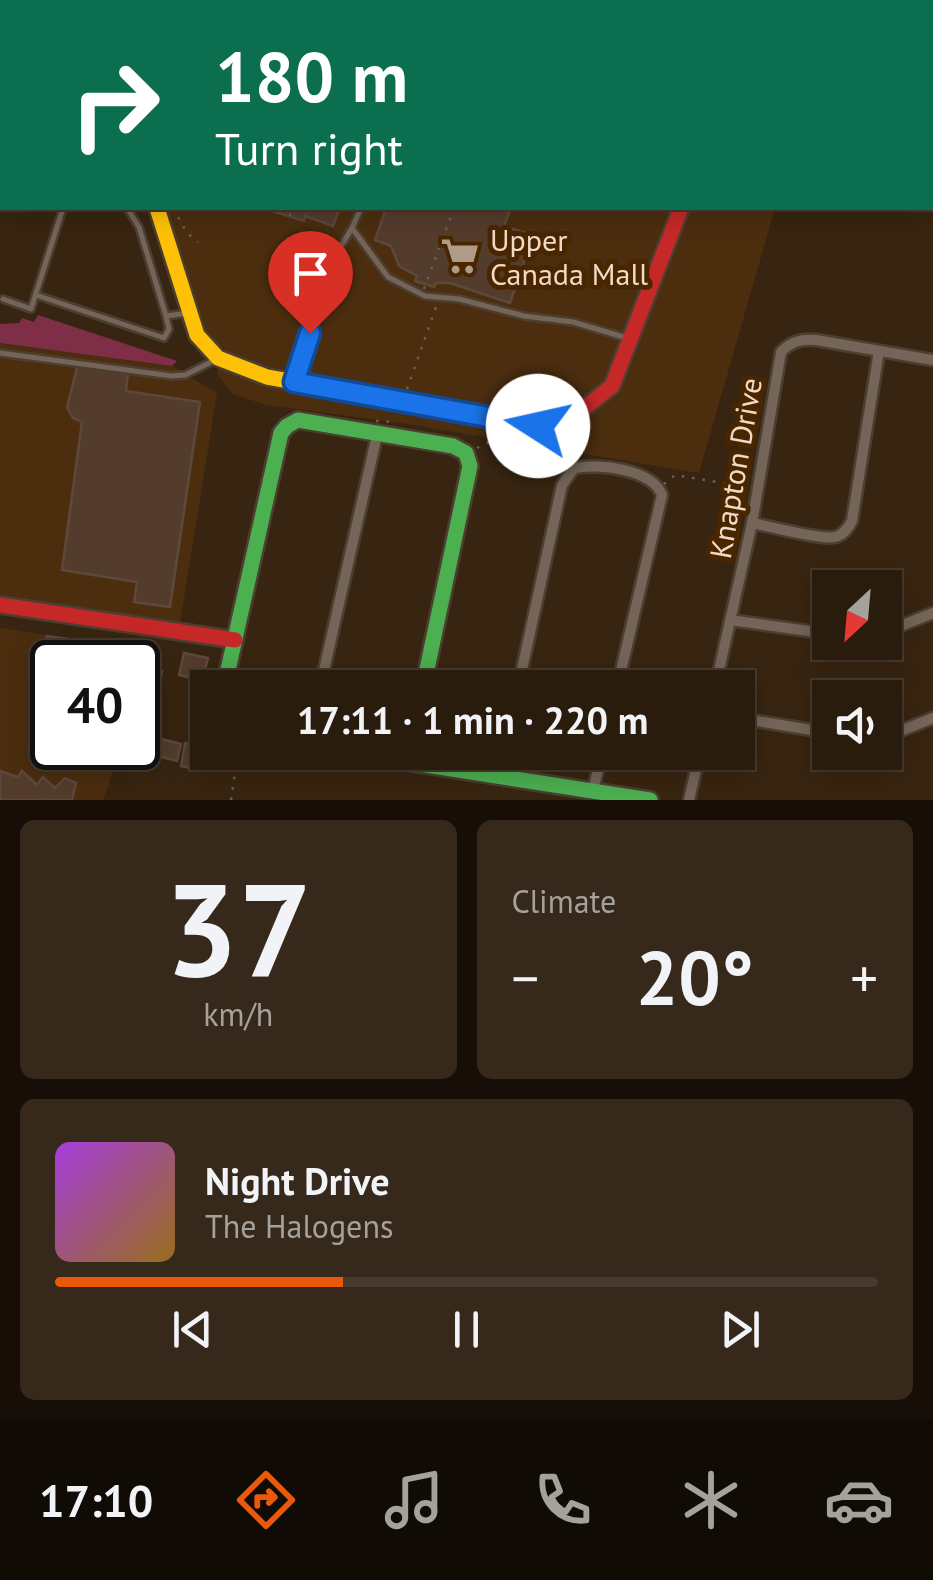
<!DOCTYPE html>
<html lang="en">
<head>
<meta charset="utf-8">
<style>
  :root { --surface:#2a1c0d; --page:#36291b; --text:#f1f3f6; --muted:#a5a19d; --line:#463a2e; --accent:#ea580c }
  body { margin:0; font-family:"PT Sans",sans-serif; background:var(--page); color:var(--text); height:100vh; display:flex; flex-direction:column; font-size:38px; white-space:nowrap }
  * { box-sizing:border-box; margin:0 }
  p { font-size:32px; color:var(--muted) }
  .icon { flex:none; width:55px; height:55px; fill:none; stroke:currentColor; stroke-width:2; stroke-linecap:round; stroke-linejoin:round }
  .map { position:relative; height:800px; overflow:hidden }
  .sheet { display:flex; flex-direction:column; gap:20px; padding:20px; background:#170f07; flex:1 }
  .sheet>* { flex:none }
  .hud { position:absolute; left:0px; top:0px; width:935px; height:210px; box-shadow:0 5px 25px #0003,0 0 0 2px var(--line); background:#0b6e4f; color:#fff; overflow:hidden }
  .needle { width:65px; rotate:206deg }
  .buttons { position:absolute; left:812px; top:570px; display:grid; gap:20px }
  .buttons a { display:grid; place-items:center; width:90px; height:90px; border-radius:0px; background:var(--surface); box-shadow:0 5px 25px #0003,0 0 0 2px var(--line); font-size:50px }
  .speed { position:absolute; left:30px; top:640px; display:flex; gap:20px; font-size:50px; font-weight:700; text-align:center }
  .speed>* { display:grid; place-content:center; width:130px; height:130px; border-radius:50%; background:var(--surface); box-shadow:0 5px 25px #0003,0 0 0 2px var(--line); line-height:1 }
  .speed .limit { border:5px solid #111; border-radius:15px; background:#fff; color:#111 }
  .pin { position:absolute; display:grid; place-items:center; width:85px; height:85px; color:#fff; margin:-102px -42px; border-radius:50% 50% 50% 0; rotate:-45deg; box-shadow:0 0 10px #0007 }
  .pin .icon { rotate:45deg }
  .me { position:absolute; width:110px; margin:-55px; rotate:280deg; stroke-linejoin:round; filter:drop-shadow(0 0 8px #0008) }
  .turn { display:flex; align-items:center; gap:35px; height:210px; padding:0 50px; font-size:45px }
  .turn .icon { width:130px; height:130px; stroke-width:2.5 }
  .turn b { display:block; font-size:70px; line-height:85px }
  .big { font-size:75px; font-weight:700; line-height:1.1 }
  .sheet .card { flex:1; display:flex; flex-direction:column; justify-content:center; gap:15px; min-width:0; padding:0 35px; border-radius:15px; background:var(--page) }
  .sheet .dial { align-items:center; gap:0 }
  .dial b { font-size:130px; line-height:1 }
  .song { display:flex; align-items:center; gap:30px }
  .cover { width:120px; height:120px; border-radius:15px; background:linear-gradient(135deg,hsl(280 70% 55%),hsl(40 70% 35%)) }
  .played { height:10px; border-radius:5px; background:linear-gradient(90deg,var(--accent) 35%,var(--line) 35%) }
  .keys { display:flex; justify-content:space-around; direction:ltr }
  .heat { display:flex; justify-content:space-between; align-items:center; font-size:55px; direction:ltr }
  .sheet .tiles { flex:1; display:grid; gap:20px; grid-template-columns:1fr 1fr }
  .card:last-child { grid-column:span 2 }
  .trip { position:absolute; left:190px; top:670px; width:565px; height:100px; border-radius:0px; background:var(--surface); box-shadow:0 5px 25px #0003,0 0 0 2px var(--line); font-weight:700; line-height:100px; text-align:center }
  .dock { display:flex; height:160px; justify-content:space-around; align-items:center; background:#110b05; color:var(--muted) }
  .dock .icon { width:70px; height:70px }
  .dock .active { color:var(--accent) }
  .dock b { font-size:45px; color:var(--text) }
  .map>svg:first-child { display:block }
  .built { fill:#4c2e0f }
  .green { fill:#7e2e46 }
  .building { fill:#543c2c; stroke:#5c493c; stroke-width:2.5 }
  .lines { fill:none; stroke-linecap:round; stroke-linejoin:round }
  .lane-casing { stroke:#4c3e30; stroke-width:10 }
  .street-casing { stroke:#4c3e30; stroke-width:15 }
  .fast-casing { stroke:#4c3e30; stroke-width:20 }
  .slow-casing { stroke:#4c3e30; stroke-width:20 }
  .jam-casing { stroke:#4c3e30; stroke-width:20 }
  .path { stroke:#6e6053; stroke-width:2.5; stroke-dasharray:2.5 8; stroke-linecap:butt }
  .lane { stroke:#746558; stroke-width:5 }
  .street { stroke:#746558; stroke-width:10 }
  .fast { stroke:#4caf50; stroke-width:15 }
  .slow { stroke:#ffc107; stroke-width:15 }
  .jam { stroke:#c62828; stroke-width:15 }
  .route-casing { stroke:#114b97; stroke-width:25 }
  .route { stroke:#1a73e8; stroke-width:18 }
  .labels { text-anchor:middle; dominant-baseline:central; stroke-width:10; stroke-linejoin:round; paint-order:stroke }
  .poi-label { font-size:30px; fill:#f1dbc8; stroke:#492600; text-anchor:start }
  .street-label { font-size:30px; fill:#f1dbc8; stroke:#492600 }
</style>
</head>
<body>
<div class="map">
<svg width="933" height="800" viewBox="0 0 933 800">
  <rect width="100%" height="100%" fill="#382511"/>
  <path class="built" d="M0,0H834V2H2V95L0,93Z
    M167,208H775L699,473L401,423L267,405L232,394L217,373L225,349L214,342L207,332Z
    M0,343L172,366L217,393L180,623L0,596Z
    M0,628L134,648L131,662H52V748H117L113,770L103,800H0Z"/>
  <path class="green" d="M38,315L177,361L172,366L0,343V324L19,323L22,318L34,322Z"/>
  <path class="building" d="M210,0H577L584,2H209Z
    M274,208H340L333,226L305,216L304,221L272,211Z
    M386,208H511L504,226L533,235L510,303L450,283H436L434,287L415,281L417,276L399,266L391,246L375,240Z
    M78,364L128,372L126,391L200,402L170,607L134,602L137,582L62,570L82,422L73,418L67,407Z
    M47,636L113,645L110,662H52V716L36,713Z
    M184,653L208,658L203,678L200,677V680L179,675Z
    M142,669L162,671L159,689L139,687Z
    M154,737L181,744L177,761L150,754Z
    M185,743L206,747L201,770L181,766Z
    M0,771L18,777L22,771L37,785L43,777L55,788L65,778L76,783L72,800H0Z"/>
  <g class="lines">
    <g class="lane-casing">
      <path id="lane" d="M23,0L30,2
        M635,0L643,2
        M131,2L132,0
        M191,2L192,0
        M719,2L720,0
        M0,8H2
        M352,228L361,208
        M36,295L164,338L169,329L166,316L139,227L127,208
        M3,299L31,309L63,208
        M166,316L188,313
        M0,353L172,376L185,375L215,360
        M295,377L340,248L352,228L388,277L425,296L459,299L524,316L573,322L627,338"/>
    </g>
    <g class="street-casing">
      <path id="street" d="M887,2L888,0
        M932,69L933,67
        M932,105H933
        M752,523C768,526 822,540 834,537C843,536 848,528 852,521L879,351
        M730,620L830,634
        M885,632L933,613
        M320,688L377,435
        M518,688L562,485L574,468C598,463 652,469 662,495L617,688
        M715,688L752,523L781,352C791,341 802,339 816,340L933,360
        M738,718L830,733
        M885,735L893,734L933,718
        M499,776L504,752
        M593,791L602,752
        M689,800L700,752"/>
    </g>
    <g class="fast-casing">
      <path id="fast" d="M224,688L281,433L287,426L298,420L453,446L466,453L470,466L423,688
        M342,752L650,800"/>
    </g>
    <g class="slow-casing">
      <path id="slow" d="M157,208L197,335L218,358L267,377L490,417"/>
    </g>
    <g class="jam-casing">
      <path id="jam" d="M753,0V2
        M490,417L538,426L573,417L612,386L681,208
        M0,605L235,640"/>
    </g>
    <path class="path" d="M438,0L446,2
      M457,0L464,2
      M318,2L319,0
      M325,2L326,0
      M524,2L525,0
      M173,208L187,233L198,242
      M290,216L291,208
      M424,289L454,208
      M407,389L436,307
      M376,421L397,422
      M477,448L489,442L557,455L565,461
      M664,484L675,475L747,487
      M231,800L238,752"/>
    <use href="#lane" class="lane"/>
    <use href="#street" class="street"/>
    <use href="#fast" class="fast"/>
    <use href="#slow" class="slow"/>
    <use href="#jam" class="jam"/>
  </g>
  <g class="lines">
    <g class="route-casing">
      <path id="route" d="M310,333L294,382L538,426"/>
    </g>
    <use href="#route" class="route"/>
  </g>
  <defs>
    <g id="supermarket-bare" transform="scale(3)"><path d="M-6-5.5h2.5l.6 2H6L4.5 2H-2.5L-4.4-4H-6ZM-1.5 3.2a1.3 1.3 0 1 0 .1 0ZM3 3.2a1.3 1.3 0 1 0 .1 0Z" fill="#b09b88" stroke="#492600" stroke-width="2.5" paint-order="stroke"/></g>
  </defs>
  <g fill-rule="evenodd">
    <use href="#supermarket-bare" x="460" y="256"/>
  </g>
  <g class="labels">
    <g class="poi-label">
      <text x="490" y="239">Upper<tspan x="490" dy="34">Canada Mall</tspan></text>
    </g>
    <g class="street-label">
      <text transform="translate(735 468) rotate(-80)">Knapton Drive</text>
    </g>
  </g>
</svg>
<div class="buttons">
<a><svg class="needle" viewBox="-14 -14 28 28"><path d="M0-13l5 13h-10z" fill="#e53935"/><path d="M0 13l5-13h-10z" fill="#a5a19d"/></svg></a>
<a><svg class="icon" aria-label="sound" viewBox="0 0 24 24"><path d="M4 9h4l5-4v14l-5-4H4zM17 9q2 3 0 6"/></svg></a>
</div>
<div class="speed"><div class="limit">40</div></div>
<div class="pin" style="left:310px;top:333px;background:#d93025"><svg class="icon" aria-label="arrive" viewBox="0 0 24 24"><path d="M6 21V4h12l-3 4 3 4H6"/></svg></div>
<svg class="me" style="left:538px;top:426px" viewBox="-20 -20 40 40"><circle r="19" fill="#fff"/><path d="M0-13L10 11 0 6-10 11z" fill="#1a73e8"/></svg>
<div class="trip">17:11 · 1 min · 220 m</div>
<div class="hud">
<div class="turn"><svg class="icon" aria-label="right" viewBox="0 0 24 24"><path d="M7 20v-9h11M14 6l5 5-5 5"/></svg><div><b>180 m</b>Turn right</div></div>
</div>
</div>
<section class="sheet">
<div class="tiles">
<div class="card dial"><b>37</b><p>km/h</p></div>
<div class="card"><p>Climate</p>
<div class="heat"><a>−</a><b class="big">20°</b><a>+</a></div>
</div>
<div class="card">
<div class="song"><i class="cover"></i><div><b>Night Drive</b><p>The Halogens</p></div></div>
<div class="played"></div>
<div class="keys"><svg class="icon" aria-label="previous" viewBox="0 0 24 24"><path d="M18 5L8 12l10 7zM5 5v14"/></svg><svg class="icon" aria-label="pause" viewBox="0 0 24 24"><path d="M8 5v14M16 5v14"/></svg><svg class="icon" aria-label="next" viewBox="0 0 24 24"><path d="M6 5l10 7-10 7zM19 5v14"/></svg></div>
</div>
</div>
</section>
<nav class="dock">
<b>17:10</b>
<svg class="icon active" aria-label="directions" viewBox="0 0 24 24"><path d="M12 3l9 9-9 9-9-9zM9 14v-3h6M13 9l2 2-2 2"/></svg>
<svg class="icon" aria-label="music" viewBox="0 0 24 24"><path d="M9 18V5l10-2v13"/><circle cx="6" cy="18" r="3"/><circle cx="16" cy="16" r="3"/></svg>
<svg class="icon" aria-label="phone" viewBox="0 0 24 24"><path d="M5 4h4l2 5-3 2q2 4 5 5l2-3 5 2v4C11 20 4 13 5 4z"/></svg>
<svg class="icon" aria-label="climate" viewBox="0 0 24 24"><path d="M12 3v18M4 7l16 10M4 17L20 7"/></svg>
<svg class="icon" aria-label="car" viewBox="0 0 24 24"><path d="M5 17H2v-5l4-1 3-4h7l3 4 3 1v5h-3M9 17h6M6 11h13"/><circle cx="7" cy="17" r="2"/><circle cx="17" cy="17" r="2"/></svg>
</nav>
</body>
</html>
